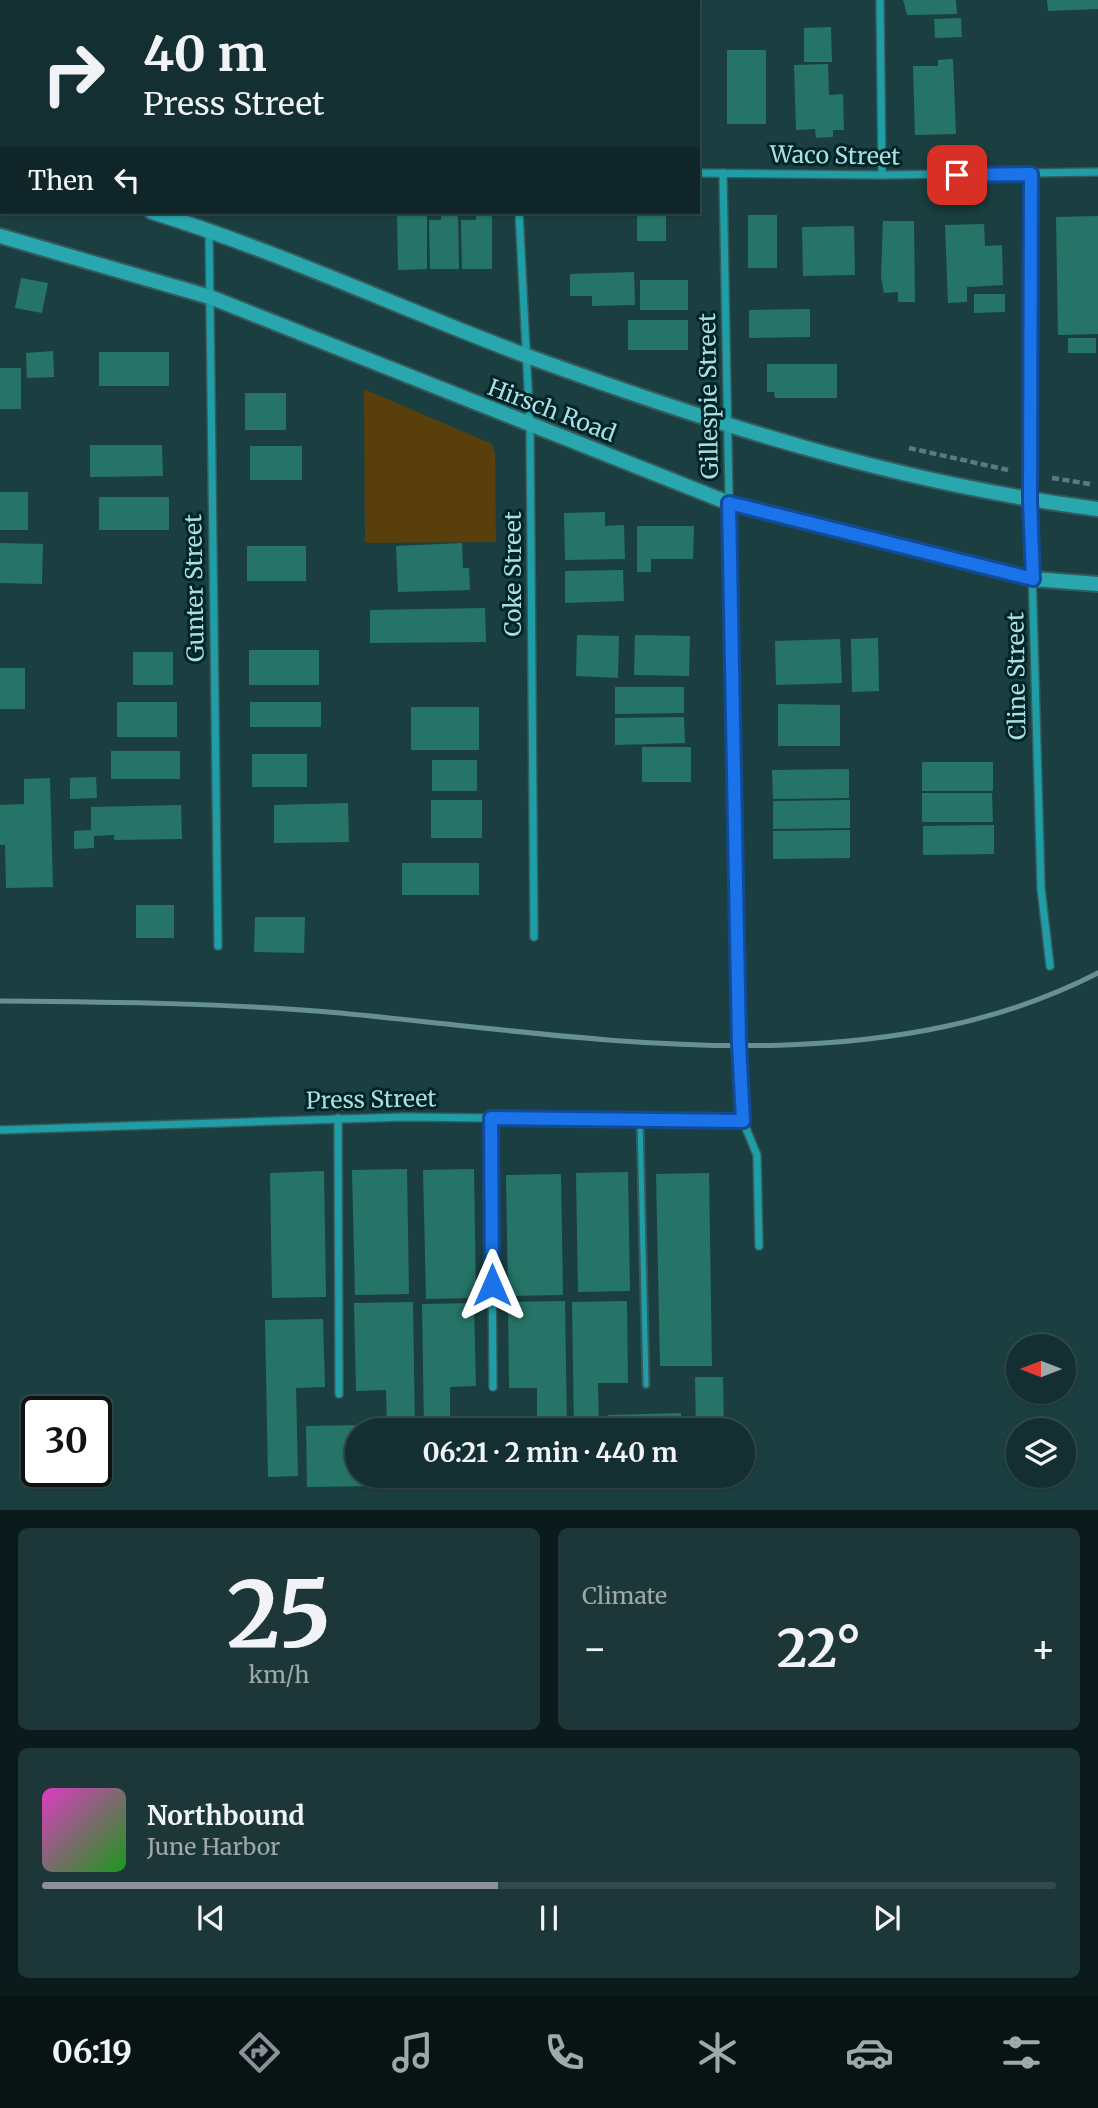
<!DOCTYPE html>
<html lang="en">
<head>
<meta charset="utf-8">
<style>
  :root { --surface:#142f31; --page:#1d3739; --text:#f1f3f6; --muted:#9da9ab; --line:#334a4d; --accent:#8c9099 }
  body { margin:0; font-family:Merriweather,serif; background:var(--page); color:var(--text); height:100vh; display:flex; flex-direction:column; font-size:26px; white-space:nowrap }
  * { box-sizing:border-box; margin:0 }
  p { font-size:23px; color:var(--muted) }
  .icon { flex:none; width:38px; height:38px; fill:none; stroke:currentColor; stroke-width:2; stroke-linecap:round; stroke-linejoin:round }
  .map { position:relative; height:1510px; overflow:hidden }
  .drawer { display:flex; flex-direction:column; gap:18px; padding:18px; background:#0b1a1b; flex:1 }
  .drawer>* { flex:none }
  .guide { position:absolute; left:0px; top:0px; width:700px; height:214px; box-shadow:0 2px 5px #0004,0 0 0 2px var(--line); background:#142f31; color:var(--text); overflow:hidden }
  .needle { width:46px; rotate:270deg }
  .fabs { position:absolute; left:1006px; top:1334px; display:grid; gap:14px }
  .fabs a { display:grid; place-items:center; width:70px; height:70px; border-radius:50%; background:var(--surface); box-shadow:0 2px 5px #0004,0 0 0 2px var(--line); font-size:35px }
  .speed { position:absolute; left:21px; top:1396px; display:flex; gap:14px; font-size:35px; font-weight:700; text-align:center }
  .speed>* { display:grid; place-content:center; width:91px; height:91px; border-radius:50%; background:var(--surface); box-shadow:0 2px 5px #0004,0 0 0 2px var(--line); line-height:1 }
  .speed .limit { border:4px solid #111; border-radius:10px; background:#fff; color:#111 }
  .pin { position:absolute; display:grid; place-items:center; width:60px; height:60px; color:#fff; margin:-30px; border-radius:14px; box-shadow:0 4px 10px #0006 }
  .me { position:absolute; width:77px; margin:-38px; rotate:0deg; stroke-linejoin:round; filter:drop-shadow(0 0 5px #0008) }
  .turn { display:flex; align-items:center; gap:24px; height:147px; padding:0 28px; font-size:32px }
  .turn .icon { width:91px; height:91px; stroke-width:2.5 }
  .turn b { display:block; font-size:49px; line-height:60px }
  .then { display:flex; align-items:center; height:66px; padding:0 28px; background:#0003; gap:14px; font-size:26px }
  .big { font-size:52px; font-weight:700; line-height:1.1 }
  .drawer .card { flex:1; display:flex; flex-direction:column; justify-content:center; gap:10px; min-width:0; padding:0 24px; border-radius:10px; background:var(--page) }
  .drawer .dial { align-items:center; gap:0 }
  .dial b { font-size:91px; line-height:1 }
  .song { display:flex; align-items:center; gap:21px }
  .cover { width:84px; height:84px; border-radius:10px; background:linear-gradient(135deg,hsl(310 70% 55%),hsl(120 70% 35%)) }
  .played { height:7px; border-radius:4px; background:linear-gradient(90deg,var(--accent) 45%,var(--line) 45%) }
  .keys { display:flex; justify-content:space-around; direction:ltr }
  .heat { display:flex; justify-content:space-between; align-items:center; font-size:38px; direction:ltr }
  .drawer .tiles { flex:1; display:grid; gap:18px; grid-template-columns:1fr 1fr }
  .card:last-child { grid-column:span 2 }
  .trip { position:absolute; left:345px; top:1418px; width:410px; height:70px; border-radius:35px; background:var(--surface); box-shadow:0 2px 5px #0004,0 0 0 2px var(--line); font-weight:700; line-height:70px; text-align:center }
  .tab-bar { display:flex; height:112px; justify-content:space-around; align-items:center; background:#081314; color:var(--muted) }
  .tab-bar .icon { width:49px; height:49px }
  .tab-bar .current { color:var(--accent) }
  .tab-bar b { font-size:32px; color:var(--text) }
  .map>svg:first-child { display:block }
  .green { fill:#583f0b }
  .building { fill:#267468 }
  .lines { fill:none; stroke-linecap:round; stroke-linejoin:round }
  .service-casing { stroke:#345c5f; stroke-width:9 }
  .minor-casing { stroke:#345c5f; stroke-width:10 }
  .secondary-casing { stroke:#345c5f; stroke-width:18 }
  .path { stroke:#547d80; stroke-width:4.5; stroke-dasharray:7 3.5; stroke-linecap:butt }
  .service { stroke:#1f9ea6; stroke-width:5 }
  .minor { stroke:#1f9ea6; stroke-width:7 }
  .secondary { stroke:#28a7af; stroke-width:14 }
  .rail { stroke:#669093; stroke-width:5 }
  .route-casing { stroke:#114b97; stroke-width:18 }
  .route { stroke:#1a73e8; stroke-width:12 }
  .labels { text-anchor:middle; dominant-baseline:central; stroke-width:6; stroke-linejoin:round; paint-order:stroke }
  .street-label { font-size:23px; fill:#acdde0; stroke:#002528 }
</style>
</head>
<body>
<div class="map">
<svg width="1098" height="1510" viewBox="0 0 1098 1510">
  <rect width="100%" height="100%" fill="#1b3f41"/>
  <path class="green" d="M364,389L492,444L495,453L496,542L365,543Z"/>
  <path class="building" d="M903,0H956L957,14L907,15Z
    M1047,0H1098V9L1048,11Z
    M961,18L962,37L935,38L934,19Z
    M831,27L832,62H804V28Z
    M727,50H766V124H727Z
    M953,59L956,134L915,135L913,66H938V60Z
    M828,64L829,95L843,94L844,130H833V137L816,138L815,129L796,130L794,65Z
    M637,213H666V241H637Z
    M748,215H777V268H748Z
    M397,216H427V269L398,270Z
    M441,216H458L459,269H430L429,220H441Z
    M476,216H492V269H462L461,220H476Z
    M1098,216V334L1058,335L1056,217Z
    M883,221H914L915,302H898V292L884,293L881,277Z
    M984,224L985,246L1002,245L1003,285L967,287V302L948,303L945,225Z
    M854,226L855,275L803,276L802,227Z
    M634,272L635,305L592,306V296H570V274Z
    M21,278L48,283L42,313L15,308Z
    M640,280H688V310H640Z
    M974,294H1005V312L974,313Z
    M810,309V337L749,338V310Z
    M628,320H688V350H628Z
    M1068,338H1096V353H1068Z
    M53,351L54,377L27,378L26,353Z
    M99,352H169V386H99Z
    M767,364H837V398H775L774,392H767Z
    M0,368H21V409H0Z
    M245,393H286V430H245Z
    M90,445H162L163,476L90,477Z
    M250,446H302V480H250Z
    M0,492H28V530H0Z
    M99,497H169V530H99Z
    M605,512V526L624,525L625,559L565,560L564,513Z
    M637,526H694L693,559H651V572H637Z
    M0,543L43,544L42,584L0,583Z
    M462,543L463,568H469L470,590L398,592L396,546Z
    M247,546H306V581H247Z
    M623,570L624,601L565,603V571Z
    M485,608L486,642L370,643V610Z
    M577,635L619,636L618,678L576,676Z
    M635,635L690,636L689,676L634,675Z
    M878,638L879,691L852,692L851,639Z
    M840,639L842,683L776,685L775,641Z
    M249,650H319V685H249Z
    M133,652H173V685H133Z
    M0,668H25V709H0Z
    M615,687H684V713L615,714Z
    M117,702H177V737H117Z
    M250,702H321V727H250Z
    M778,704L840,705V746H778Z
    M411,707H479V750H411Z
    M684,717L685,743L615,745V718Z
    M642,747H691V782H642Z
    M111,751H180V779H111Z
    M252,754H307V787H252Z
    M432,760H477V791H432Z
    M922,762H993V791H922Z
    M849,769V798L773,799L772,770Z
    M96,777L97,798L70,799V778Z
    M50,778L53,887L6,888L5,845H0V805L24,804V779Z
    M922,793H992L993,822H922Z
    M431,800H482V838H431Z
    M850,800V828L773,829V801Z
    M348,803L349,842L274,843V805Z
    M181,805L182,839L114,840V835L94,836V848L74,849V831L91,830V807Z
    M994,825V854L923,855V826Z
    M850,830V858L773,859V831Z
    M402,863H479V895H402Z
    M136,905H174V938H136Z
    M255,917H305L304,953L254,952Z
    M407,1169L409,1294L355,1295L352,1170Z
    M474,1169L476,1298L426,1299L423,1170Z
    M324,1171L326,1297L272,1298L270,1173Z
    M628,1172L630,1291L578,1292L576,1173Z
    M709,1173L712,1366H660L656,1174Z
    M561,1174L563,1295L508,1296L506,1175Z
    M565,1301L567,1430H537V1388H509L508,1302Z
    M627,1301L628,1383H598L599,1430H574L572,1302Z
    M413,1302L415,1430H387L386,1390L356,1391L354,1303Z
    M474,1303L476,1386L450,1387V1430H424L422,1304Z
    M323,1319L325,1387L296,1388L298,1476L268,1477L265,1320Z
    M695,1377H723L724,1430H696Z
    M681,1413L682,1430H608V1415Z
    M528,1417V1430H459V1418Z
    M373,1425V1430H357V1475H375V1486L307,1487L306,1426Z
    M460,1475H529V1482L460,1483Z
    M609,1475H683V1481L609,1482Z"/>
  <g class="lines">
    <g class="service-casing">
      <path id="service" d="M640,1121L646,1385"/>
    </g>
    <g class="minor-casing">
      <path id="minor" d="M203,0V2
        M512,0V2
        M880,0L882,175
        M698,173L882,175L1098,172
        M723,173L739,1044L743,1121L757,1155L759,1246
        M1031,174L1030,500L1041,888L1050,966
        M519,212L530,426L534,937
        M209,230L218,946
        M338,1118L339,1394
        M491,1118L493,1387
        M0,1130L405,1117L743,1121"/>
    </g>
    <g class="secondary-casing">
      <path id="secondary" d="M0,169L2,170
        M152,212C280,252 402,309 527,356C713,424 901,484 1098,509
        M0,236L210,297L729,503L1033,579L1098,584"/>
    </g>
    <path class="path" d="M909,448L1008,470
      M1052,478L1090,484"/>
    <use href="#service" class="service"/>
    <use href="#minor" class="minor"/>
    <use href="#secondary" class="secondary"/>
    <path class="rail" d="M0,1001C114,1002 227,1003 340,1013C585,1036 870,1090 1098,973"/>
  </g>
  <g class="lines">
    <g class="route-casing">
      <path id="route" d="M492,1285L491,1118L743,1121L739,1044L729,503L1033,579L1030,500L1031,174L957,175"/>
    </g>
    <use href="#route" class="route"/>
  </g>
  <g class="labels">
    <g class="street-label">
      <text transform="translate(835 155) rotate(1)">Waco Street</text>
      <text transform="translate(708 396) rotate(-91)">Gillespie Street</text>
      <text transform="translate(552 410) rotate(21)">Hirsch Road</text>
      <text transform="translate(512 574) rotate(-90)">Coke Street</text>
      <text transform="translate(194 588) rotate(-91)">Gunter Street</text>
      <text transform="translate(1016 676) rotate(-91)">Cline Street</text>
      <text transform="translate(371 1099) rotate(-1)">Press Street</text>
    </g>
  </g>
</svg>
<div class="fabs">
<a><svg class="needle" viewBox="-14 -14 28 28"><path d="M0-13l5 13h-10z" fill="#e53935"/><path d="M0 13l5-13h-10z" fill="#9da9ab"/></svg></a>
<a><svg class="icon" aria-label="layers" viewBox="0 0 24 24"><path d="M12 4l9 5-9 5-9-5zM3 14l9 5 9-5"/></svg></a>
</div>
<div class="speed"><div class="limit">30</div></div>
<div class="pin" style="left:957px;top:175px;background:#d93025"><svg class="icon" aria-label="arrive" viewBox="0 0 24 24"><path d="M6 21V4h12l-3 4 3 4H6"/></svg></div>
<svg class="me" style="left:492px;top:1285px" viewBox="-20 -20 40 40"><path d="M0-17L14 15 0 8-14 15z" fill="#1a73e8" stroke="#fff" stroke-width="4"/></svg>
<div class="trip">06:21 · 2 min · 440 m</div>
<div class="guide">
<div class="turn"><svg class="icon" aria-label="right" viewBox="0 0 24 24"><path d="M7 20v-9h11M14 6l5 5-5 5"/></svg><div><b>40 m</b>Press Street</div></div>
<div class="then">Then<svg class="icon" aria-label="left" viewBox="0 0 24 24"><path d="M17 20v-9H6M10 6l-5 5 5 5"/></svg></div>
</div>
</div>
<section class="drawer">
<div class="tiles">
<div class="card dial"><b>25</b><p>km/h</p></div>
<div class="card"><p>Climate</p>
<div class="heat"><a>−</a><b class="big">22°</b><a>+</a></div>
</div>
<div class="card">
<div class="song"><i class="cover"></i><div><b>Northbound</b><p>June Harbor</p></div></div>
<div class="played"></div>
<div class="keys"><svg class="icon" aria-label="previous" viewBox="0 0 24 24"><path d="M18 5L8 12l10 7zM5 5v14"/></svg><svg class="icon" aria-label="pause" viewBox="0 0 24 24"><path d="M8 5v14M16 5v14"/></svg><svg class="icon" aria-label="next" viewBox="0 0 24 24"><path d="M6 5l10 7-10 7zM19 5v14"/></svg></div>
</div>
</div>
</section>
<nav class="tab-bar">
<b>06:19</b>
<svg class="icon current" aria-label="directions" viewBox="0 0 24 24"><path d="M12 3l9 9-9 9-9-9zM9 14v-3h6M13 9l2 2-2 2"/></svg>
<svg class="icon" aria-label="music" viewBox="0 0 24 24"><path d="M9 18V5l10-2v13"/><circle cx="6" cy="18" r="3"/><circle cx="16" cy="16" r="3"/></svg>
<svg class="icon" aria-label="phone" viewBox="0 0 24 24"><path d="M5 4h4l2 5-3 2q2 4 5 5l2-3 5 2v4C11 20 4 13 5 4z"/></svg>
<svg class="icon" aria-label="climate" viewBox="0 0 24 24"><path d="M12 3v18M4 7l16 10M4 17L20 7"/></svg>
<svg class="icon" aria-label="car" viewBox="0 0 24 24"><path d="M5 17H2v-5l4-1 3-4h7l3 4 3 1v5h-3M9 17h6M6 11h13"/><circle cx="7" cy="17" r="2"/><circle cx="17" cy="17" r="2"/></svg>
<svg class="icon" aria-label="filters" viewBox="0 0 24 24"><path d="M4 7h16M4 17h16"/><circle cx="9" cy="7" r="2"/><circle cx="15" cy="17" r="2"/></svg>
</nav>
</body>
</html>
